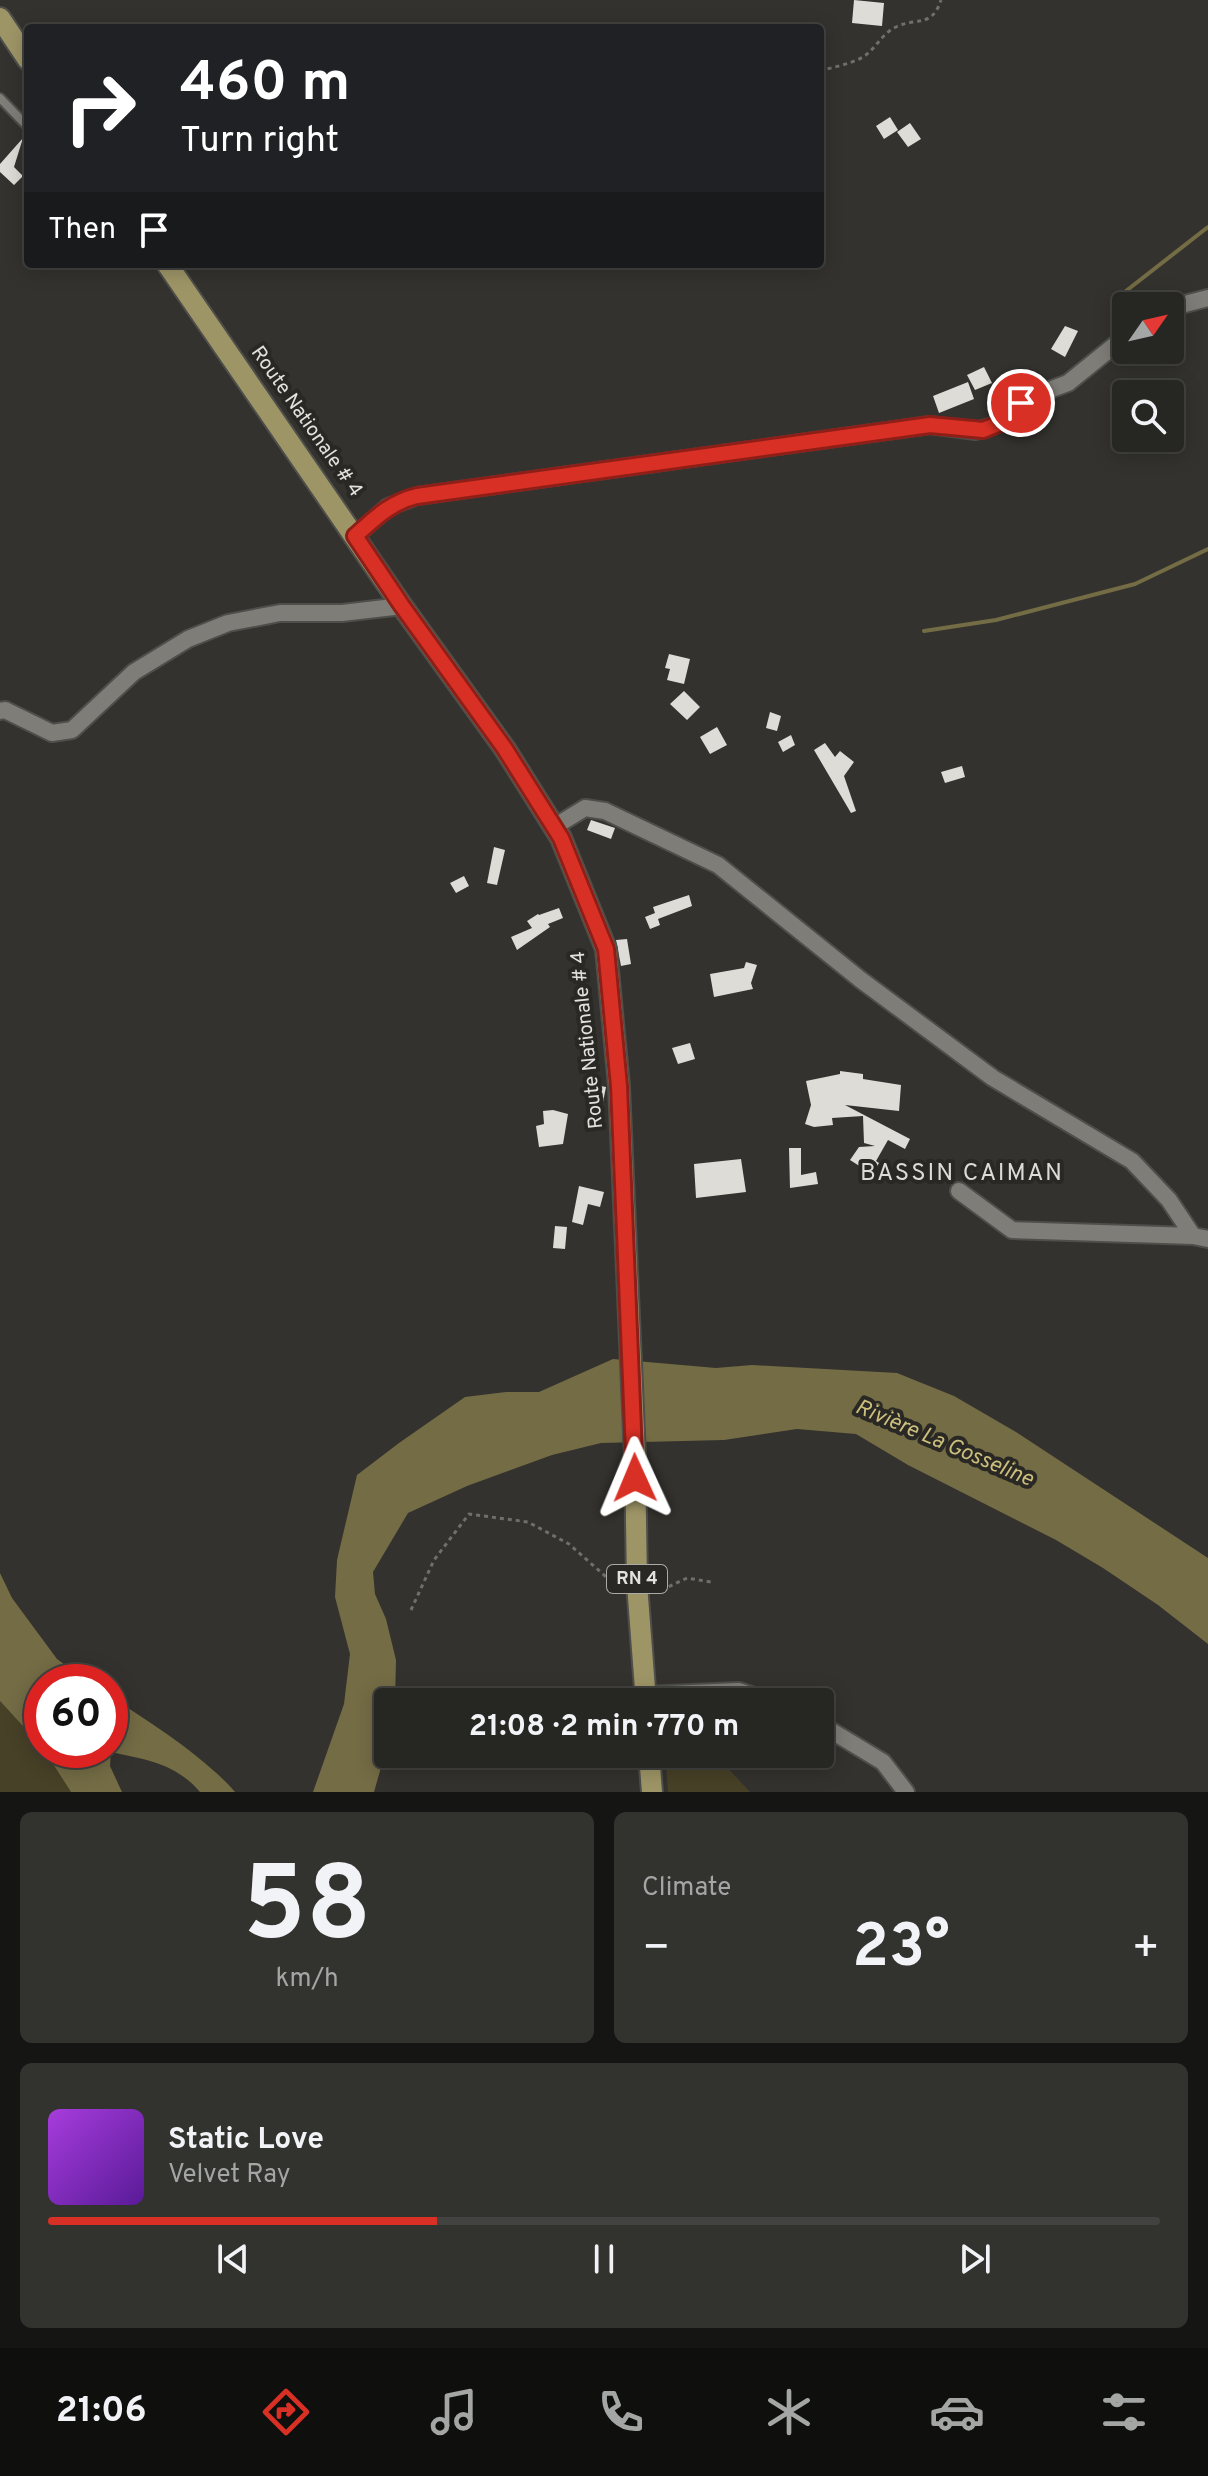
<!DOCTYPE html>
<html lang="en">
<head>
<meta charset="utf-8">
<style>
  :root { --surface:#262622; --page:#32322f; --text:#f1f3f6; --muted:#a4a5a5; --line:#424340; --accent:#d93025 }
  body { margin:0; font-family:Overpass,sans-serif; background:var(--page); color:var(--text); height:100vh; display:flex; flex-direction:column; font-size:30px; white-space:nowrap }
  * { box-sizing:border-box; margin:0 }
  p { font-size:26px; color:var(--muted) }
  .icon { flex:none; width:44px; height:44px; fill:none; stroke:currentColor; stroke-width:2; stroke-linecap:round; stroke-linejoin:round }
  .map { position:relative; height:1792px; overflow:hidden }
  .drawer { display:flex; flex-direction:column; gap:20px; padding:20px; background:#151513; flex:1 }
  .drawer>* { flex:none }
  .hud { position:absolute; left:24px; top:24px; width:800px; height:244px; border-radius:8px; box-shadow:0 4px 20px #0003,0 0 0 2px var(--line); background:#202124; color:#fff; overflow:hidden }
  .needle { width:52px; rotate:56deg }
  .fabs { position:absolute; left:1112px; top:292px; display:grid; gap:16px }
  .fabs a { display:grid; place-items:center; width:72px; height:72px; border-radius:8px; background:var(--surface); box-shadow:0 4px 20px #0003,0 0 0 2px var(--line); font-size:40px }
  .speed { position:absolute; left:24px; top:1664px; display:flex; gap:16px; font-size:40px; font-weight:700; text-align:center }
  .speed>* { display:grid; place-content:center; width:104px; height:104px; border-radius:50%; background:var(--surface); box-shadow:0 4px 20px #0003,0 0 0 2px var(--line); line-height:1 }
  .speed .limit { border:12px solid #d22; background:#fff; color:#111 }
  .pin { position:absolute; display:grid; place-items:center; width:68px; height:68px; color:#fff; margin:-34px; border:4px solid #fff; border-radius:50%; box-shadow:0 2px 8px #0007 }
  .me { position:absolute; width:88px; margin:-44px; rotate:359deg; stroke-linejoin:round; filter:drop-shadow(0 0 6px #0008) }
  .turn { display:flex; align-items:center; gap:28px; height:168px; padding:0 24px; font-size:36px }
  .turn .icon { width:104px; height:104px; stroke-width:2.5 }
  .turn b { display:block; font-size:56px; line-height:68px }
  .then { display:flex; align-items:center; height:76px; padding:0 24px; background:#0003; gap:16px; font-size:30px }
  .big { font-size:60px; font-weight:700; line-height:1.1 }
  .drawer .tile { flex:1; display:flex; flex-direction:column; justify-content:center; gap:12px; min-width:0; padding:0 28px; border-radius:12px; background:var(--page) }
  .drawer .dial { align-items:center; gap:0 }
  .dial b { font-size:104px; line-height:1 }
  .song { display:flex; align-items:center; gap:24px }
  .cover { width:96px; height:96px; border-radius:12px; background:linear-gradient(135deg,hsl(280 70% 55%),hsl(270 70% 35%)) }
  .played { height:8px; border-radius:4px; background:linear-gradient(90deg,var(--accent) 35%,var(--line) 35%) }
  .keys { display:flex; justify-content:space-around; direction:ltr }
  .heat { display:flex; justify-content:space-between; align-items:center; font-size:44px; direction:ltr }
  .drawer .tiles { flex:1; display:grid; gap:20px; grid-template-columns:1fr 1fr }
  .tile:last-child { grid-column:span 2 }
  .trip { position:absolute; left:374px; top:1688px; width:460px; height:80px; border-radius:8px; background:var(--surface); box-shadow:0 4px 20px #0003,0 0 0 2px var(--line); font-weight:700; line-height:80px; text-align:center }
  .tabs { display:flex; height:128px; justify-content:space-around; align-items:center; background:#0f0f0e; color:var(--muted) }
  .tabs .icon { width:56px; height:56px }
  .tabs .selected { color:var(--accent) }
  .tabs b { font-size:36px; color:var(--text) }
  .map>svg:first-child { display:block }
  .green { fill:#474127 }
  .water { fill:#746c45 }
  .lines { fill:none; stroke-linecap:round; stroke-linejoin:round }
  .stream { stroke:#746c45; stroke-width:4 }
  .building { fill:#dddcd7 }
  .service-casing { stroke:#4e4e4a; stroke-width:12 }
  .minor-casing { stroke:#4e4e4a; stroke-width:20 }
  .primary-casing { stroke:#4e4e4a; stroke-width:24 }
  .path { stroke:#6f6f6b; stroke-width:3; stroke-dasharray:4 4; stroke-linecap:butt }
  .service { stroke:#7e7d78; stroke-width:8 }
  .minor { stroke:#7e7d78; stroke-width:16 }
  .primary { stroke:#9e9567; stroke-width:20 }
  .route-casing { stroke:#8d1f18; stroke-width:20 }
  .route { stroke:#d93025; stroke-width:14 }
  .labels { text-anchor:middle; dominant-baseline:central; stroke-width:8; stroke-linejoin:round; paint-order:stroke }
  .shield { fill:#292824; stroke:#aaaaa6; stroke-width:2 }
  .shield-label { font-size:18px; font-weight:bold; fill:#e1e1de }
  .street-label { font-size:20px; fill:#e1e1de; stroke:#292824 }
  .water-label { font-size:22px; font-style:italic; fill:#ccbf7d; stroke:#292824 }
  .quarter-label { font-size:24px; letter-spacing:2px; fill:#dcdbd5; stroke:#292824 }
</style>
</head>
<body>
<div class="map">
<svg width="1208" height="1792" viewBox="0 0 1208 1792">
  <rect width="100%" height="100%" fill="#33322e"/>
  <path class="green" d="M0,1701L42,1747L71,1792H0Z
    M665,1754H715L750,1792H668Z"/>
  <path class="water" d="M613,1359L716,1368L752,1365L897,1373L954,1396L1016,1432L1208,1558V1644L1158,1605L1103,1568L1056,1540L908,1465L856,1434L797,1429L724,1440L601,1443L552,1455L467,1486L408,1513L373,1572L375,1594L386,1619L396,1660L395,1702H388V1743L374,1792H313L344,1704L350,1654L335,1597L337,1560L357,1475L399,1443L465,1397L506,1392H539Z
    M0,1573L12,1598L57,1659L88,1682H42V1747L0,1701Z
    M110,1697C148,1720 207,1759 235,1792H200C175,1763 147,1760 111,1752L110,1766L122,1792H71L44,1750H110Z"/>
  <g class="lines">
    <path class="stream" d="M1117,298L1208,227
      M924,631L996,620L1135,584L1208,549"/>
  </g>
  <path class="building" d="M854,0L884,3L882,26L852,23Z
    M890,117L898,130L884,139L876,126Z
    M910,123L921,139L908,147L897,132Z
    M23,138L14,167L23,176L14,185L0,172V164Z
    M1065,326L1078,331L1065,357L1051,349Z
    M984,367L992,383L975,390L967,375Z
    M968,382L974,399L939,413L933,396Z
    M669,654L690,659L684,684L667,680L670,669L665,668Z
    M684,691L700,707L687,720L670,704Z
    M770,712L781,716L777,731L766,728Z
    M717,727L727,745L710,754L700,737Z
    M791,735L795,745L783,752L778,742Z
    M825,743L835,757L840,751L854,762L844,776L856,811L851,813L814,750Z
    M962,766L965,777L945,783L941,772Z
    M591,820L615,828L611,839L587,830Z
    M494,847L505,850L497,885L487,883Z
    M464,876L469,886L456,893L450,883Z
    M689,895L692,906L658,919L660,925L650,929L645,917L655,913L653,907Z
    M559,908L563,918L548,924L550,927L517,950L511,937L532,928L527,921L538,914L539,915Z
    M627,939L631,964L621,966L616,940Z
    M746,962L757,965L751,983L753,989L714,997L710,974L744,968Z
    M690,1043L695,1059L678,1064L672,1048Z
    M840,1071L863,1074V1079L901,1085L899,1111L845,1105L910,1139L905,1149L888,1140L876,1161L879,1163L872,1174L850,1160L859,1147L875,1146L864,1143L863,1116L832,1118L833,1125L814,1127L805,1124L811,1105L806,1081L840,1074Z
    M595,1085L606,1087L603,1102L592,1100Z
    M553,1110L568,1114L563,1144L539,1147L536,1126L544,1124L543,1111Z
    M789,1148H801V1175L816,1172L818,1184L790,1188Z
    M741,1159L746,1192L696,1198L694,1164Z
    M579,1186L604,1192L600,1207L588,1204L583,1225L572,1222Z
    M555,1226L567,1227L565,1249L553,1248Z"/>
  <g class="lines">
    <g class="service-casing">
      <path id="service" d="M0,98L28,127"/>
    </g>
    <g class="minor-casing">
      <path id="minor" d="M1170,311L1181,305L1208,298
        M355,536L388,507L417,496L930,425L976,431L993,426L1028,398L1068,383L1126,336
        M0,711L5,710L52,733L72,730L134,672L188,639L228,623L280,613H342L402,606
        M554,827L585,808L605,811L718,865L861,980L993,1078L1132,1161L1169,1200L1193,1236L1208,1239
        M959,1191L1012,1230L1193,1236
        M645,1695L739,1691L772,1702
        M820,1724L883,1762L906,1792"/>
    </g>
    <g class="primary-casing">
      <path id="primary" d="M0,18L28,60
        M167,264L402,606L505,749L561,838L606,949L619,1086L635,1456L637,1584L646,1702
        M649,1754L652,1792"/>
    </g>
    <path class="path" d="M820,71C833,67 851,64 863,57C876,49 881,34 896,27C917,17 932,28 941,0
      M653,1586L668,1587L687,1578L711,1582
      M411,1610L434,1560L469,1514L528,1522L569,1544L621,1590"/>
    <use href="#service" class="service"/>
    <use href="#minor" class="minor"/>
    <use href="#primary" class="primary"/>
  </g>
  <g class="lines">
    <g class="route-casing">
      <path id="route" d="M635,1478L619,1086L606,949L561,838L505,749L402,606L355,536C375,518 391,502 417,496L930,425L983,430L998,424L1021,403"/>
    </g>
    <use href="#route" class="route"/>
  </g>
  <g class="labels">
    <rect class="shield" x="607" y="1565" width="60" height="28" rx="6"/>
    <g class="shield-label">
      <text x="637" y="1579">RN 4</text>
    </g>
    <g class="street-label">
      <text transform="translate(306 422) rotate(55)">Route Nationale # 4</text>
      <text transform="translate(588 1040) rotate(-96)">Route Nationale # 4</text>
    </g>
    <g class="water-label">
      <text transform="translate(944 1444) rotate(23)">Rivière La Gosseline</text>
    </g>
    <g class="quarter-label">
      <text x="962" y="1174">BASSIN CAIMAN</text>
    </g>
  </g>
</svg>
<div class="fabs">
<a><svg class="needle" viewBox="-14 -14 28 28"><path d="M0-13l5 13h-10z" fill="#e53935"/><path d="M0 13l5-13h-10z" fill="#a4a5a5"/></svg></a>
<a><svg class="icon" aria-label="search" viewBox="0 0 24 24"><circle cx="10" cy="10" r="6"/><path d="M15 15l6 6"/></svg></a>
</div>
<div class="speed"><div class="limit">60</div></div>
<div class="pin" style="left:1021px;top:403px;background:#d93025"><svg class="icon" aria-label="arrive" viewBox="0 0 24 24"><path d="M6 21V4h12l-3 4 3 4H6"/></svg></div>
<svg class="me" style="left:635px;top:1478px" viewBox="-20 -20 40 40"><path d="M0-17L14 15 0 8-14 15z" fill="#d93025" stroke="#fff" stroke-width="4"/></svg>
<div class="trip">21:08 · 2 min · 770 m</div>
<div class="hud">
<div class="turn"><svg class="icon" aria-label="right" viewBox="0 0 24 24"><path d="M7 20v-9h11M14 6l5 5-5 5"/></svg><div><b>460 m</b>Turn right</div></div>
<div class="then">Then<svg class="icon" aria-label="arrive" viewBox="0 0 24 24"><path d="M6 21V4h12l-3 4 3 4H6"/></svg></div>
</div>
</div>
<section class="drawer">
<div class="tiles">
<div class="tile dial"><b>58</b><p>km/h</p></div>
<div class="tile"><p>Climate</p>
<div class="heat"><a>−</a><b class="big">23°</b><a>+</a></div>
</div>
<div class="tile">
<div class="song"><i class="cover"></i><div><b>Static Love</b><p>Velvet Ray</p></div></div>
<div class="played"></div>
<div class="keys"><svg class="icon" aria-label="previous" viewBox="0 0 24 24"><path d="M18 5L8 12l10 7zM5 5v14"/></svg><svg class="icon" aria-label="pause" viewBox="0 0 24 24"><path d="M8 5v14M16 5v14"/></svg><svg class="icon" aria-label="next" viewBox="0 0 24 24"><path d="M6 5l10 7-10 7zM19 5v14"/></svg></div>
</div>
</div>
</section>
<nav class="tabs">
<b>21:06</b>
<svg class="icon selected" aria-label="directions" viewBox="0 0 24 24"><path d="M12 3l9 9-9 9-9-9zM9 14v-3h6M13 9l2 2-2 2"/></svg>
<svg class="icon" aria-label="music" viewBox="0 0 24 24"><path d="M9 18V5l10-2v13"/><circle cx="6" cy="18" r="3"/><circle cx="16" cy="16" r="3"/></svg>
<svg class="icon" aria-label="phone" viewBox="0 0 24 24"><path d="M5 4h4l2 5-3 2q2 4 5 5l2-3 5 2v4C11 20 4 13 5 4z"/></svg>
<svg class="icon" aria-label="climate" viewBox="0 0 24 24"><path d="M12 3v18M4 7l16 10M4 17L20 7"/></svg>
<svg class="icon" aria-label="car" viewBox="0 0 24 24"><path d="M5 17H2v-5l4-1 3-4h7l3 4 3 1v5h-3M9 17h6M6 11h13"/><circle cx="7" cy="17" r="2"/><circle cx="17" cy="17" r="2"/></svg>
<svg class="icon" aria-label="filters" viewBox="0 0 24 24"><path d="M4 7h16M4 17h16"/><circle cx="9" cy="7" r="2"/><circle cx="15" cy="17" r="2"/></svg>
</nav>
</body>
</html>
